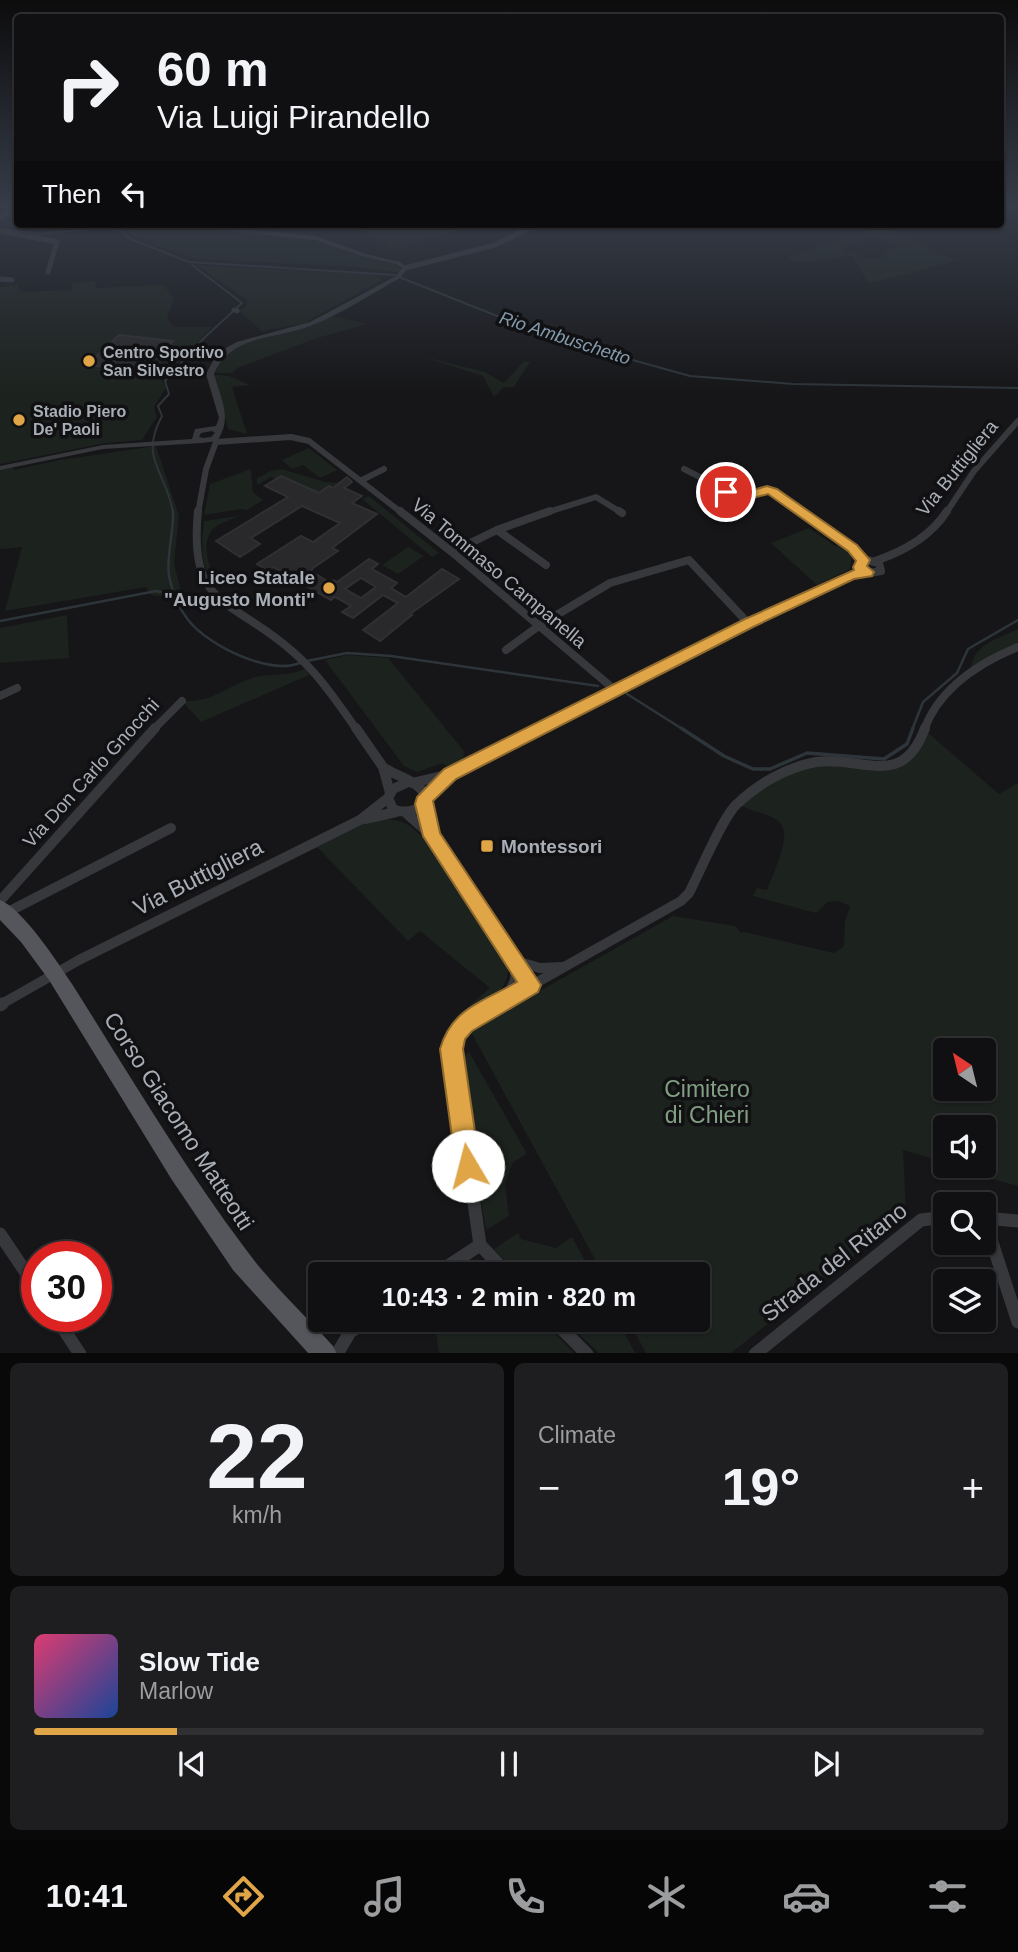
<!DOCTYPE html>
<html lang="en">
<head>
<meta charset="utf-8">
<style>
  :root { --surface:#101012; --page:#1e1e20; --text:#f1f3f6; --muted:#9c9d9f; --line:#303032; --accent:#dfa547 }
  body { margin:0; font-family:Helvetica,sans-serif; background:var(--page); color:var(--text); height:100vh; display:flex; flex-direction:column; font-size:26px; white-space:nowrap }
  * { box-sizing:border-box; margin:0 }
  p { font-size:23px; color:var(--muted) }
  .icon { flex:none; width:38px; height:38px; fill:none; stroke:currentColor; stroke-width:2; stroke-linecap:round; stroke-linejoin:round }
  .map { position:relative; height:1353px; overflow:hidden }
  .panel { display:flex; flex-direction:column; gap:10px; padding:10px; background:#09090a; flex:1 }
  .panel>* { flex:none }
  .hud { position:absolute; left:14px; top:14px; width:990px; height:214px; border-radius:7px; box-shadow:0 2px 5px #0004,0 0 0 2px var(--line); background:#101012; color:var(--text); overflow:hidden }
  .needle { width:46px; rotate:325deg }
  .controls { position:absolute; left:933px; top:1038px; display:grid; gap:14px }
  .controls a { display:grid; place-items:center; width:63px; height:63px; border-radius:7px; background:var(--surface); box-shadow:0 2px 5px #0004,0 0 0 2px var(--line); font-size:35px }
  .speed { position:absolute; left:21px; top:1241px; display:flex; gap:14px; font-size:35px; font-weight:700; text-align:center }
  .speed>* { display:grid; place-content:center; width:91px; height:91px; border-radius:50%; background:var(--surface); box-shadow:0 2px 5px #0004,0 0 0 2px var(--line); line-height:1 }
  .speed .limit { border:10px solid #d22; background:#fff; color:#111 }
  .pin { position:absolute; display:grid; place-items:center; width:60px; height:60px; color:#fff; margin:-30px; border:4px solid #fff; border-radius:50%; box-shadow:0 2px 7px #0007 }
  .me { position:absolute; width:77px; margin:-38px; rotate:352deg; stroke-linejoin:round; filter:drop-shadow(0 0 5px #0008) }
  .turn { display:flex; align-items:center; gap:24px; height:147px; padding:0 28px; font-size:32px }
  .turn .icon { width:91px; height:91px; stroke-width:2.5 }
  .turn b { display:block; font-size:49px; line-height:60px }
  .then { display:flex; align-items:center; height:66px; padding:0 28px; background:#0003; gap:14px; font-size:26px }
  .big { font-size:52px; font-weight:800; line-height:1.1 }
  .panel .tile { flex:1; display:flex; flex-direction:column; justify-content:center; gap:10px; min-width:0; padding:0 24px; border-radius:10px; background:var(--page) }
  .panel .dial { align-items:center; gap:0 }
  .dial b { font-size:91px; line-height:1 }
  .song { display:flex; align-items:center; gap:21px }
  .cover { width:84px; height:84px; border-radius:10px; background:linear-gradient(135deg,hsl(340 70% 55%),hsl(220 70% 35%)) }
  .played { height:7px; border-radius:4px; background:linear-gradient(90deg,var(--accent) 15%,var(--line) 15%) }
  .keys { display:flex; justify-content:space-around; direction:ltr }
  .heat { display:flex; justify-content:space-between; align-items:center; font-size:38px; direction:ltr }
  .panel .tiles { flex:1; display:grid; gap:10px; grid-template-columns:1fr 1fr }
  .tile:last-child { grid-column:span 2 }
  .trip { position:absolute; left:308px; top:1262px; width:402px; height:70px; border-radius:7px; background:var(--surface); box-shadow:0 2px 5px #0004,0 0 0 2px var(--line); font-weight:800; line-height:70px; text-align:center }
  .dock { display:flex; height:112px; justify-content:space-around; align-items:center; background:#060607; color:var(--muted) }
  .dock .icon { width:49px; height:49px }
  .dock .active { color:var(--accent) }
  .dock b { font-size:32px; color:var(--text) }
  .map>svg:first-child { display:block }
  .green { fill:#1c221d; fill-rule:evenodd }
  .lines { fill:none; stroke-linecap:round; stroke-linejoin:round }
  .stream-far2 { stroke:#2d353a; stroke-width:2 }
  .stream-far1 { stroke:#2d353a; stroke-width:2.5 }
  .stream { stroke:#2d353a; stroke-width:3.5 }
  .building { fill:#29292b; stroke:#303033; stroke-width:2; fill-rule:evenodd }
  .minor-far4 { stroke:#37383c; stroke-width:5 }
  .minor-far3 { stroke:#37383c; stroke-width:6 }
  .minor-far2 { stroke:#37383c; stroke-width:8 }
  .minor-far1 { stroke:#37383c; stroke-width:10 }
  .minor { stroke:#37383c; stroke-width:13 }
  .tertiary { fill:#37383c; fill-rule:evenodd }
  .secondary { fill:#46474c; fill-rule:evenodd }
  .primary { fill:#54565b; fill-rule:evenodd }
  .route { fill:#dfa547; stroke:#916b2e; stroke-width:2 }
  .poi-dot { fill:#dfa547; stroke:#111113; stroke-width:2.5 }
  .labels { text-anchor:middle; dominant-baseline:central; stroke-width:7; stroke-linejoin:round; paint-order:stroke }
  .far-poi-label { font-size:16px; font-weight:bold; fill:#a9aeb6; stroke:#111113; text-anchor:start }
  .far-water-label { font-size:18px; font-style:italic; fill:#849cae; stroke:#111113 }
  .street-label { font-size:19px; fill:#a9aeb6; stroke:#111113 }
  .poi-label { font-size:19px; font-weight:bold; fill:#a9aeb6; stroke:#111113; text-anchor:end }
  .near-street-label { font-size:23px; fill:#a9aeb6; stroke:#111113 }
  .near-park-label { font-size:23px; fill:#829f83; stroke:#111113 }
</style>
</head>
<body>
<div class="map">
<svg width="1018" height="1354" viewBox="0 0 1018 1354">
  <rect width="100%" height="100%" fill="#161618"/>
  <path class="green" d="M17,210L18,224H101C63,227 39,232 0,226V221Z
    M103,224H168L304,237L395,264L402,270L400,273L357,267L195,259L135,237L124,228Z
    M353,224H442L454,231L393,249Z
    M881,227L924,243L920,244L957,261L869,283L851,256L799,263L786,258ZM874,237L901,246L884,251L886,256L866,259L854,252L847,253L840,247Z
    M196,265L367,274L380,277L382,280L305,323L262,331L238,310L246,306L247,300Z
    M95,281L96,288L163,285L174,298L167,318L174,327H212L162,380L166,388L154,407L157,417L142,440L106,443L0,464V287L17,285L22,292L71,290L72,283Z
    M332,316L367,324L317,338L237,368L232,373H215C231,339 269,337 301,329C312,327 322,321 332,316Z
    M424,357L485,372L504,383L524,361L530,362L514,387H504L494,397L483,376Z
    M218,375L229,376L250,385L232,387L247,434L228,429L214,376Z
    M156,446L179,516L174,564L183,598L174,603L169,597L151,595L146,587L5,611L22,547L0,549V469L13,467L14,470L60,460Z
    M309,448L337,470L320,478L303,465L292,469L282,460Z
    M251,469L253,492L263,500L247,510L241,509L204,515L210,484Z
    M282,469L325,482L340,483L319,493L281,476L276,479L271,477L257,485V478L271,471Z
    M369,496L439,553L432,557L362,499Z
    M238,516C231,521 218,523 213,529C200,544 209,570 219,583L216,586C200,565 201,546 204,521Z
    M809,528L835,546L840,545L852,554L850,569L817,585L771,543Z
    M408,547L424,556L398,574L382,565Z
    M67,615L69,658L0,663V628Z
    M1018,629V644L971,669C973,644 998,639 1018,629Z
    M348,655L388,658L464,751L463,759L449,768L443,763L417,772L404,766L325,660Z
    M305,669L309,675L201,722L182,701C212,704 229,684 256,677C274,673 286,677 305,669Z
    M928,733L999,794L1018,783V1186L939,1165L938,1160L903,1150L906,1214L731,1353H646L628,1320H698V1274H603L470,1030L673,916L735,926L741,933L745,932L834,953L844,946L845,922L850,906L838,901L827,902L816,913L753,896L757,888L767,890C772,875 793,836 780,823C771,813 751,812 740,805C764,786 800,764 832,761C850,760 871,779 894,767C907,761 919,743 928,733ZM945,1050H984V1088H945ZM945,1127H984V1166H945Z
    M382,819C402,819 411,825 424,839L508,961C512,989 487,1008 461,1013L490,988L420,931L408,941L317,847L367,822Z
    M469,1052L527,1154L513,1162L505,1184L509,1216L486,1230L462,1089L467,1088L463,1058Z
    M518,1233L521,1239L556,1248L572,1237L592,1274H518L494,1249Z
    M434,1320H541L574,1353H439Z
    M564,1320H617L635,1353H599Z"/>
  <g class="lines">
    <path class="stream-far2" d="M3,229L38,234L109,227L119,230L133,240L189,262L394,275L550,337L690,376L793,384L1018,388
      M173,513C167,471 138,460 162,416L158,406L169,394L165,381L204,338L242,303L192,265"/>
    <path class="stream-far1" d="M173,511C174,533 166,555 169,576C172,591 179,609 189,621C209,646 269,675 300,663
      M0,621L156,591L175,595
      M307,661L347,653L391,656L598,686
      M627,694L684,730
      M912,730L923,702L957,673L968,649L1018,620"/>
    <path class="stream" d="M681,728L724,756L753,769H770L807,753L884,759L907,744L913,728"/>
  </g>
  <path class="building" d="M119,335L173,341L143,371L87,365Z
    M281,476L319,493L329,486L333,488L347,477L352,482L344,488L362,496L352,503L377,514L332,548L338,551L313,568L311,571L329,582L333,580L337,582L369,559L378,564L372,569L397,583L391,588L406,597L442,569L459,579L410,614L412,615L380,641L363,630L398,603L383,595L353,618L342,612L351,606L335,597L331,600L273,567L268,571L257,564L301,536L313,542L340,523L302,506L251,538L260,544L240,557L216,541L288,497L265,486ZM361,578L376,587L361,598L345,589Z"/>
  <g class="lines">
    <path class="minor-far4" d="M0,231L57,242L48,272
      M405,268L495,245L538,224
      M0,279L12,280
      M234,310L237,311"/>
    <path class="minor-far3" d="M216,442L291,437L309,441L402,513
      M684,469L737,496L767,490L773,492L803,513
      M362,480L384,469
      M198,513L206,469L216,442
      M545,513L596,497L622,513
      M946,513L974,471L1018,421"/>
    <path class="minor-far2" d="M198,511C188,609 232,598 292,651C318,673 337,702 357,730
      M400,511L452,552L615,690
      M619,511L622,513
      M801,511L842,540L863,560
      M497,530L546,565
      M452,552L497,530L550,511
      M866,560L879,563L881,571L870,573L861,569L859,563Z
      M875,561C902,552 931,536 947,511
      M506,650L540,625L610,583L689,560L748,623
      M0,696L17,688
      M153,730L182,701
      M536,730L748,623L851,575L867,572
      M924,730C939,689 979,663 1018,647"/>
    <path class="minor-far1" d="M356,728L383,767L390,793
      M384,768C398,777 426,783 426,801C418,812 405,814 393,809L388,798L393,789L406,783
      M412,783L450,774L540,728
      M426,797L447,777
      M424,804L431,834
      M407,814L432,836L531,985
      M365,819L396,812
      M0,901L155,728
      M6,913L171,828
      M506,999L515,980L516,961L540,968L563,967
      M0,1005L79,960L360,820L388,798
      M497,1005L681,901L689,893C699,874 723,816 737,804C758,784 787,767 816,762C862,755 902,791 925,728"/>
    <path class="minor" d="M0,1005L2,1004
      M984,1218L1018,1322
      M984,1218L1018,1221
      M0,1234L37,1289
      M480,1245L452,1049C459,1021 476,1017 500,1004
      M480,1245L508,1274
      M436,1274L480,1245
      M55,1316L80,1354
      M553,1320L587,1354
      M337,1354L350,1332L369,1320
      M755,1354L921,1220L945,1217"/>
    <path class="tertiary" d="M174,224H194L316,236L366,254L400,262L408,268L400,278C371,294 343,313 313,325C276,340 233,333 214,374C221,400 233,418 217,441L202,443L103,449L0,470V466L103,445L192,439L195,429L216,426L219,418L206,374L214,359L224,349L237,342L310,322L396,276L402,268L396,264L362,256L315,240L177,226ZM212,431L215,433L211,437L203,438L199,437L201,433Z"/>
    <path class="secondary" d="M16,206H18V210L0,220V215Z"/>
    <path class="primary" d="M0,900C23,909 58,963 72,984C129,1074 183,1166 247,1251C272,1285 305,1315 333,1346L337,1354H309L233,1270L172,1180L49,980L21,942L0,920Z"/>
  </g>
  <linearGradient id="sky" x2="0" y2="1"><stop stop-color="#0c0c0d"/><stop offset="0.52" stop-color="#363c48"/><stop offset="1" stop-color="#363c48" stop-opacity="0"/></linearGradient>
  <rect width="1018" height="395" fill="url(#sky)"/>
  <path class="route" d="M767,486L777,489L857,545L870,560L867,566L874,572L872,576L854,579L753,627L456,779L433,801L440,833L541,985L538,992L472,1031L465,1039L463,1049L480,1166L477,1174L468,1177L460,1174L456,1166L440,1049C452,1008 482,1002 517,982L423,836L415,804L417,797L444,769L743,620L854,570L853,567L856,561L848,551L768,494L742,501L720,492L726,488L742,493Z"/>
  <g class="poi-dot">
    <circle cx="89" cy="361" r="7"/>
    <circle cx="19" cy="420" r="7"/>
    <circle cx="329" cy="588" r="7"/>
    <rect x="480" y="839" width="14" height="14" rx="3.5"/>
  </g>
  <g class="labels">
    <g class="far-poi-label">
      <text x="103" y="352">Centro Sportivo<tspan x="103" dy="18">San Silvestro</tspan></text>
      <text x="33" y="411">Stadio Piero<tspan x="33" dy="18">De' Paoli</tspan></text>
    </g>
    <g class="far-water-label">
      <text transform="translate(565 338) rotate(18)">Rio Ambuschetto</text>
    </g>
    <g class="street-label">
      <text transform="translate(957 468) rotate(-51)">Via Buttigliera</text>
      <text transform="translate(499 573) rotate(40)">Via Tommaso Campanella</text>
      <text transform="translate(91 773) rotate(-48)">Via Don Carlo Gnocchi</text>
    </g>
    <g class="poi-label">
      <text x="315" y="577">Liceo Statale<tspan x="315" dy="22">"Augusto Monti"</tspan></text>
      <text x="501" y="846" text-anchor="start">Montessori</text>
    </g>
    <g class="near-street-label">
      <text transform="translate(198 877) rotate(-27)">Via Buttigliera</text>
      <text transform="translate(179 1121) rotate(57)">Corso Giacomo Matteotti</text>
      <text transform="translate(834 1262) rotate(-38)">Strada del Ritano</text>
    </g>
    <g class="near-park-label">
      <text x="707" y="1089">Cimitero<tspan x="707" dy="26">di Chieri</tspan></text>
    </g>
  </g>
</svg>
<div class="controls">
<a><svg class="needle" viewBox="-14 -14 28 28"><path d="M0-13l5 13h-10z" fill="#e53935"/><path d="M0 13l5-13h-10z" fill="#9c9d9f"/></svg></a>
<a><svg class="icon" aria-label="sound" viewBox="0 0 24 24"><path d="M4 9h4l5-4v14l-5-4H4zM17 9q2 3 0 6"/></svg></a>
<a><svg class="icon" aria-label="search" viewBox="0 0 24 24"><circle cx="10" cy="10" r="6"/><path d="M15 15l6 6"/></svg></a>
<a><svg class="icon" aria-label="layers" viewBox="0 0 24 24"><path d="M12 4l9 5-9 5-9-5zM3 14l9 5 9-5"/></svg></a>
</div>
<div class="speed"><div class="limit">30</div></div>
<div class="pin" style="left:726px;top:492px;background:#d93025"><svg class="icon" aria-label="arrive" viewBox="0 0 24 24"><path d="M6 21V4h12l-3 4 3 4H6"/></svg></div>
<svg class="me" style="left:468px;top:1166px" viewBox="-20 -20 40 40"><circle r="19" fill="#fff"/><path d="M0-13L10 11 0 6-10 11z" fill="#dfa547"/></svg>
<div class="trip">10:43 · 2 min · 820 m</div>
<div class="hud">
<div class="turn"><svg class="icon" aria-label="right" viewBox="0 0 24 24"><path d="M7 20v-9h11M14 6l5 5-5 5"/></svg><div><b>60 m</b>Via Luigi Pirandello</div></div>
<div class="then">Then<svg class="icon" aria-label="left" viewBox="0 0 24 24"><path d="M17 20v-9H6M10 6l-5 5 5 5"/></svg></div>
</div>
</div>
<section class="panel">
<div class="tiles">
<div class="tile dial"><b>22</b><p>km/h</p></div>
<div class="tile"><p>Climate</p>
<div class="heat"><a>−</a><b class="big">19°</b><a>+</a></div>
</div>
<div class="tile">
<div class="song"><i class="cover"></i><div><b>Slow Tide</b><p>Marlow</p></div></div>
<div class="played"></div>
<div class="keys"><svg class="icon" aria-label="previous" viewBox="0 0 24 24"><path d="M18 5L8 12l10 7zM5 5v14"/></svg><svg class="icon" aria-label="pause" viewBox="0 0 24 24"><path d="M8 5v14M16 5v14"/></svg><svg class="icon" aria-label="next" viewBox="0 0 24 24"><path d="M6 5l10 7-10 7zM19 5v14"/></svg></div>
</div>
</div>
</section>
<nav class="dock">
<b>10:41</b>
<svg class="icon active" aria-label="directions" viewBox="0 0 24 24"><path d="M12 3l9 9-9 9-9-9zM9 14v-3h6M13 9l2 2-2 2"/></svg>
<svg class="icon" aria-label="music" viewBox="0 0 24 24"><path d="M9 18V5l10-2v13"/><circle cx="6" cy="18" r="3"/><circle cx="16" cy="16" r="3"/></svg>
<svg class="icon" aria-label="phone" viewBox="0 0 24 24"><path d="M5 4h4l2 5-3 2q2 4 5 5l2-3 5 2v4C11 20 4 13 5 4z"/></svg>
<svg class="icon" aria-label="climate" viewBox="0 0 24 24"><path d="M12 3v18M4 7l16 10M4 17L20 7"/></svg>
<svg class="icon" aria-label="car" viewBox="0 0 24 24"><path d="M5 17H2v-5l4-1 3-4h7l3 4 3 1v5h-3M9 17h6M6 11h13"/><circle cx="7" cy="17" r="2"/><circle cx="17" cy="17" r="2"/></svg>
<svg class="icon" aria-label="filters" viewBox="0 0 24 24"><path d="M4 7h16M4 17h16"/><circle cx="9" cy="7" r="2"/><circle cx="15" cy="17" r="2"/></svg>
</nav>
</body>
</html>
